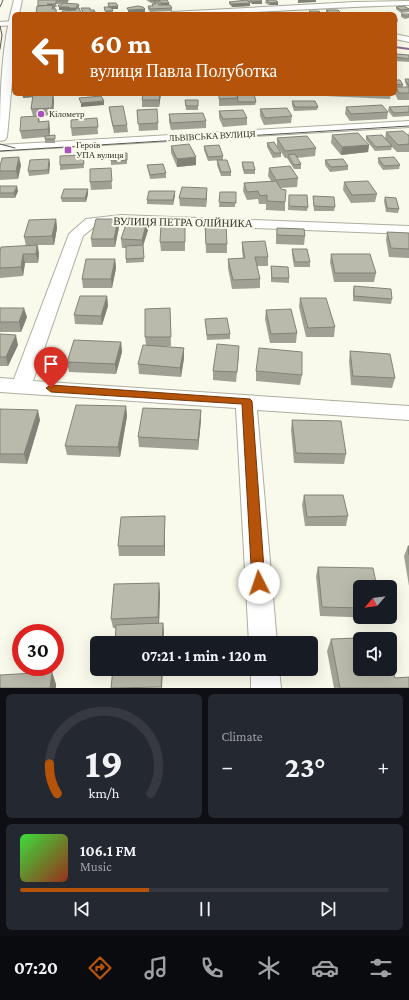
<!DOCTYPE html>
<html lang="en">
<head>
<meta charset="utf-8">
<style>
  :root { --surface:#171b24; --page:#242831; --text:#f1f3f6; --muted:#9ea1a6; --line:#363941; --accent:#b45309 }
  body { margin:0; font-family:"Crimson Pro",serif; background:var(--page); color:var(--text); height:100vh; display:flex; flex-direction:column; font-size:15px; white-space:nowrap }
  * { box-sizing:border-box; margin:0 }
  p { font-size:13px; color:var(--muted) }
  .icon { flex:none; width:22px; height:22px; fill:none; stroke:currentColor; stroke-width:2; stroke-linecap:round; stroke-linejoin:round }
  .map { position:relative; height:688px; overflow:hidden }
  .drawer { display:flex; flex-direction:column; gap:6px; padding:6px; background:#0d0f14; flex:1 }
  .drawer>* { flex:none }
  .banner { position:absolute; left:12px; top:12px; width:385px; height:84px; border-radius:6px; box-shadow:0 4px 16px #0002; background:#b45309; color:#fff; overflow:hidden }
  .needle { width:26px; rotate:242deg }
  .fabs { position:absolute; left:353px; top:580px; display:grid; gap:8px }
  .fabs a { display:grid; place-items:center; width:44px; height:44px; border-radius:6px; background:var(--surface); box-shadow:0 4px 16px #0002; font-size:20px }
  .speed { position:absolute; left:12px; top:624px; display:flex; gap:8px; font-size:20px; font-weight:700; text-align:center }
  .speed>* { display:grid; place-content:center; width:52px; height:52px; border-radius:50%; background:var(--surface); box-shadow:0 4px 16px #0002; line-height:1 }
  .speed .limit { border:6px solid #d22; background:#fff; color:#111 }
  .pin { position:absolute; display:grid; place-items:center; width:34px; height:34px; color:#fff; margin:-41px -17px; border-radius:50% 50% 50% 0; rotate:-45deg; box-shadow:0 0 4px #0007 }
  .pin .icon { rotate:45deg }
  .me { position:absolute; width:44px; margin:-22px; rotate:356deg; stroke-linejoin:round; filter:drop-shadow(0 0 3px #0008) }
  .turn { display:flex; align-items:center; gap:14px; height:84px; padding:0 12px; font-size:18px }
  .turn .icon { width:52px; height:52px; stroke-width:2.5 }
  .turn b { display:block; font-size:28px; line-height:34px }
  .big { font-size:30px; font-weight:700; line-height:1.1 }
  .drawer .widget { flex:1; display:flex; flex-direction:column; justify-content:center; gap:6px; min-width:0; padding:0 14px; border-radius:6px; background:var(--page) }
  .drawer .dial { align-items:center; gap:0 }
  .dial svg { height:104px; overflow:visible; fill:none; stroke:var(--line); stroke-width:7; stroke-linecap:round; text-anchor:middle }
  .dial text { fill:var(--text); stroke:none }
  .song { display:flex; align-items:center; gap:12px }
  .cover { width:48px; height:48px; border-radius:6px; background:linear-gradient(135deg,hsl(120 70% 55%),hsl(10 70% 35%)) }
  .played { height:4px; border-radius:2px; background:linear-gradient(90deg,var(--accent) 35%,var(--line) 35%) }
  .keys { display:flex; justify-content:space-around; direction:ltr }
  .heat { display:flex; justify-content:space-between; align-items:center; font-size:22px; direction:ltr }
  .drawer .tiles { flex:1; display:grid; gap:6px; grid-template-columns:1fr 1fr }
  .widget:last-child { grid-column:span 2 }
  .trip { position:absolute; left:90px; top:636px; width:228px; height:40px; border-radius:6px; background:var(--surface); box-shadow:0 4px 16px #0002; font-weight:700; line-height:40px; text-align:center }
  .tab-bar { display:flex; height:64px; justify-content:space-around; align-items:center; background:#090b0e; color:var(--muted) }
  .tab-bar .icon { width:28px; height:28px }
  .tab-bar .on { color:var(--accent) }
  .tab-bar b { font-size:18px; color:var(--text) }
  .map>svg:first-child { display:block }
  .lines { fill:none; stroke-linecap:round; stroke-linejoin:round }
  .stream { fill:#8b6d8f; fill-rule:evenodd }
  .street-casing { stroke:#adae9f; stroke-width:2 }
  .secondary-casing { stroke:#adae9f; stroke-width:2 }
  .street { fill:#fff; fill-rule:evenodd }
  .secondary { fill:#fff; fill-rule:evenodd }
  .tram { stroke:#5b5b53; stroke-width:1 }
  .wall { fill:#a0a094 }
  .shaded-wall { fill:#828278 }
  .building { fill:#babaac; stroke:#828278 }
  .route { fill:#b45309; stroke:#753606 }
  .poi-dot { fill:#ab51bd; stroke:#f9faeb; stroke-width:1.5 }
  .labels { text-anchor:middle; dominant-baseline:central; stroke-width:4; stroke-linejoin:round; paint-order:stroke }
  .far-poi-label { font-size:9px; fill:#2f2f29; stroke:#f9faeb; text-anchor:start }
  .far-street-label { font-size:9px; fill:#2f2f29; stroke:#f9faeb }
  .street-label { font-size:11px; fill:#2f2f29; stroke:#f9faeb }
</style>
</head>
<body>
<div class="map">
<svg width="409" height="688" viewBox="0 0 409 688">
  <rect width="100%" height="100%" fill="#f9faeb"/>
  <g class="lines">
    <path class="stream" d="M395,46L409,48V50L395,48Z"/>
    <g class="street-casing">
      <path id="street" d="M409,1V5C329,7 249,14 168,14L172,12L355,2Z
        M14,21V25L0,26V22Z
        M395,34L409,37V42L395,39Z
        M409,121V127L0,151V145Z
        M121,215L409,226V234L121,223L95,226L83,236L33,381L409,406V420L257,410L277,643H249L236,408L0,392V378L14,379L69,234L86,219Z
        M251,669H279L281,688H251Z"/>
    </g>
    <g class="secondary-casing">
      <path id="secondary" d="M14,0H22L19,14H14V60L7,137L5,140L0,141C0,94 1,46 14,0Z"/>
    </g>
    <use href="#street" class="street"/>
    <use href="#secondary" class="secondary"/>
    <path class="tram" d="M0,7L3,0
      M0,26L2,35L0,49
      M0,144L15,148
      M0,151L409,126"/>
  </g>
  <path class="wall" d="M38,0H68V3L63,4H78L81,14H62V11H69V10H59L62,5V4H56L57,7H55V9H56L57,14H36L38,6Z
    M146,0H167L169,5L172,8V11L150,12L148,9V6H152V4L154,3H151Z
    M246,0H261L262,1V4H252Z
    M266,0L278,5H269L265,3Z
    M229,2L250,6L232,7L229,4Z
    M108,3L118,6V9H112L113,14H106L104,7H108Z
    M396,7L409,9V12L401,13L396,9Z
    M326,10L342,14H327L326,13Z
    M401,14H409V18L405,19L401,17Z
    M395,16L398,19V22H395Z
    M409,55V62L395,61V57Z
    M405,79H409V100H398L395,94V80L403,85L402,87H407L405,82Z
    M22,94H53L54,101L53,115L39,116L40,122L50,129V136L55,135V143H45V137L22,139L20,131L33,116L31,109L33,97L23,98Z
    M143,94H161L159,107H142V100Z
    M219,94H256H254L256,102L255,105L219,106Z
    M261,94H279L278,96H261Z
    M325,94H391L390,99L325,96Z
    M185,100L198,106V110H186Z
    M292,101L318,107L317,110L294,111L292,105Z
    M409,106V116L393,117L388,111L389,107Z
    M109,107L127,125L128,132L114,133L110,115Z
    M346,107L388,112L387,119L350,121L345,114Z
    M260,109L292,116L291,123L264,125L260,116Z
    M137,110L158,123V130L139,131Z
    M219,111L247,118V125L223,127L219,118Z
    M169,114L206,121V128L171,130L169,122Z
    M97,118L98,134L72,136L71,128Z
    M386,132L408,136L409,132V152H397L392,147L391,150L375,151L366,140V136L385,139Z
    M332,135L369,145L368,152L341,155L331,143Z
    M277,138L316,148L315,156L297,158L301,164V169H294L287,158H285L277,146Z
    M267,143L281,153V157L273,158L267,147Z
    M171,146L196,165L177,167L171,153Z
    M204,146L223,156V160L208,161L204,150Z
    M127,153V164L111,165V161Z
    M83,155L84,168L60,170V165Z
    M378,158L400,165L399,169L383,170L378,163Z
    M217,160L231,172V176H221L217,165Z
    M325,160L348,166V170L330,172L325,165Z
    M242,162L255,170V174H244L242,166Z
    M50,163L49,174L29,176L28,171Z
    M21,165L18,179L0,180V166Z
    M147,165L166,173V178L150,179L148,169Z
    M111,168L112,189L91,190L90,182Z
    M269,168L298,178L297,187L280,188L285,202V211L266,210V204H259L258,199L247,200L243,191L244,183L271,181L268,176Z
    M344,182L377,194L375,202L351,203L343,190Z
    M0,186L18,191L15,198H0Z
    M207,188V196L206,207L180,206L179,198Z
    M88,189V194L86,202H62L61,198Z
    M220,192H236L235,207H219Z
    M175,195L173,205L147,204V200Z
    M289,195L308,207L307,211L288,210Z
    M313,196L335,207L334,211H314L313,200Z
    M385,197L399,209L398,213L386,212L384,201Z
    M56,219L57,228L54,245H38L39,254L38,263H25L23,276L0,278V251L26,246L24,237Z
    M118,219L119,227L115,247H92L91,239Z
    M185,223V251H161L160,242Z
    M205,225L227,244V253H206Z
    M277,228L305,236L304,245L276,244V237Z
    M148,230L143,246L144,262L126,263V248H122L121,239Z
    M387,232L409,233V258L389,257L386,240Z
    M242,242L268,257V266H257L260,279V288L232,289L228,268V259L243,258L242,251Z
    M292,249L310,262V267H294L292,254Z
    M331,254L376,273L374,282H334L330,262Z
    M115,259L116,268L112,288H83L82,279Z
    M271,266L289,278V283L271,282Z
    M354,286L392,299L391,304L353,301V290Z
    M107,296L108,306L102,325L75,324L74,315Z
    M300,298L335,327L334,337H306L299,307Z
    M0,308L27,317L21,332H0Z
    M170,308L171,346H159L184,348V358L181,377L139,374L138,364L146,345L145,337Z
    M266,310L297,333L296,343H270L265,319Z
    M205,319L230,334V339L207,340Z
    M0,334L18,345L8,366H0Z
    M121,342L122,352L116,374L69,372L67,362Z
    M350,351L395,378L392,388L351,385L349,361Z
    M239,355L236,382L213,380V371Z
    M256,371L302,375L300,385L256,381Z
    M126,406L127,416L120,457L67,455L65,446Z
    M0,409L40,420L27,464L0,463Z
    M201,410V420L198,450L139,447L138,437Z
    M292,420L346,454L344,464L294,463L291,430Z
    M304,495L348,516L346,526H305L302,505Z
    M165,526V556H119L118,546Z
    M408,546H409V586L404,556Z
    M318,567L360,587V617H378V618L320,616L316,576Z
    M160,592L159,624L163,623L164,633L113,628L111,619Z
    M331,639L395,678L409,688H334L327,651Z"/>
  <path class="shaded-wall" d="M298,0H316V2L298,3Z
    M262,1V4H252V2Z
    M278,2V5H269L270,3Z
    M161,3H169V6H161Z
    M250,3V6L232,7V4Z
    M118,6V9H110L109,7Z
    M59,7H69V10H59Z
    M69,8H77V11H69Z
    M145,9V12L128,13V10Z
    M95,12V14H83V13Z
    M28,94H45V96L23,98V95Z
    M53,94L54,101L53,115L52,108Z
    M160,94H161L159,107V100Z
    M104,101V105L81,107V103Z
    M49,121L50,129L49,137L48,129Z
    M369,145L368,152L341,155L342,147Z
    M19,157L21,165L18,179L16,171Z
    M196,157V165L177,167V159Z
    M49,159L50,163L49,174L48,170Z
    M17,186L18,191L15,198L14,193Z
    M207,188V196L206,207V199Z
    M88,189V194L86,202L85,198Z
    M175,191V195L173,205V200Z
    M56,219L57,228L54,245L52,236Z
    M118,219L119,227L115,247L114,239Z
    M147,221L148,230L143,246L144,262L143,246V248L142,240Z
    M37,245L39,254L38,263L36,254Z
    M23,254L25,263L23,276L21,267Z
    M115,259L116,268L112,288L111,279Z
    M107,296L108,306L102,325L101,316Z
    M24,308L27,317L21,332L19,322Z
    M16,335L18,345L8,366L6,357Z
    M121,342L122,352L116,374L115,364Z
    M184,348V358L181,377L180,368Z
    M126,406L127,416L120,457L118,447Z
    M38,410L40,420L27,464L24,454Z
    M201,410V420L198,450V440Z
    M165,516V556L164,546Z
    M159,583L160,592L159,627L158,617Z
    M163,623L164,633L163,643H162Z
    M162,669H163L162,688H161Z
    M52,672L56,684V688H50Z"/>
  <path class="building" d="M38,0H68V1H56V4H47L54,5L55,7H53V5L38,6Z
    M150,0H167L169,3H161L159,0L151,1Z
    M247,0L250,3L232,4L229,2Z
    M250,0H261L262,1L252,2Z
    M266,0H275L278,2L270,3Z
    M154,2H157L159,5H170L172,8L150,9L148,6H153L152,4H156Z
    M62,3L78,4L79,6H76L77,8H69V7H59L58,5H62Z
    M108,3H116L118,6L109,7Z
    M53,5L52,9H56V13L36,14L37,6Z
    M138,6L143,7L145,9L128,10L127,8Z
    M404,6L409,9L401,10L396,7Z
    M104,7H111L113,11H105Z
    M76,8H79L81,13L63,14L62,11L76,10Z
    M81,8H90V10H94L95,12L83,13Z
    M326,10H338L342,14H331Z
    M309,11H319L322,14H312Z
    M401,14H409V16H405Z
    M397,54L409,55V59L395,57Z
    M405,79H409V86Z
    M395,80H400L403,85L395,84Z
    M396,87H409V93H399Z
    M46,94H53L52,108L31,109L33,95Z
    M143,94H160L159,100H142Z
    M219,94H237L238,98L219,99Z
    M237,94H254L256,102H238Z
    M101,96L104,101L81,103L79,98Z
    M185,100H198V106H186Z
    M292,101H315L318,107H295Z
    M382,105L388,112L351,114L346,107Z
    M123,106L127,125L113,126L109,107Z
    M409,106V112L394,113L389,107Z
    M287,108L292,116L265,118L260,109Z
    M157,109L158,123L138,124L137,110Z
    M243,110L247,118L223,119L219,111Z
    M203,113L206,121L171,123L169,114Z
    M39,116L38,122L49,121L48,129L20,131L21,117Z
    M97,118L98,127L71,128V120Z
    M403,131L409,136V144L398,145L386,132Z
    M358,133L369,145L342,147L332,135Z
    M55,135V139H45V136Z
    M382,135L392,146L376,147L366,136Z
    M307,136L316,148L285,151L277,138Z
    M274,142L281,153H274L267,143Z
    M189,144L196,157L177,159L171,146Z
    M219,145L223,156L208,157L204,146Z
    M127,153V160L111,161V154Z
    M295,154L301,164L294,165L288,155Z
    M83,155L84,164L60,165V156Z
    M19,157L16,171H0V166L2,158Z
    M394,157L400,165L384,166L378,158Z
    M49,159L48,170L28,171L30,160Z
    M343,159L348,166L331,167L325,160Z
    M217,160H227L231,172H221Z
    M242,162H253L255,170H244Z
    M163,164L166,173L150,175L147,165Z
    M290,166L298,178L276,180L269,168Z
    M111,168L112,181L90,182V169Z
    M276,181L281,189L286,190L285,202L267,201V195L260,196L258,191L247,192L244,183Z
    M368,181L377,194L352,195L344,182Z
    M0,186H17L14,193H0Z
    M182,187L207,188L206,199L179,198Z
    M64,189H88L85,198H61Z
    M149,191H175L173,200H147Z
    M220,192H236V203L219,202Z
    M289,195H307L308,207L289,206Z
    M313,196L334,197L335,207L314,206Z
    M385,197L396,198L399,209L387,208Z
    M56,219L52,236L24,237L29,220Z
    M96,219H118L114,239H91Z
    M127,221H147L142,240L121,239Z
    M185,223V242H160L161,224Z
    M205,225H226L227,244H206Z
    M277,228L304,229L305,236L277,235Z
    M387,232L409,233V249L391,248Z
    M265,241L268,257H255L260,279L233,280L228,259L245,258L242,242Z
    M37,245L36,254H23L21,267L0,268V251L1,247Z
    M143,245L144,258L126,259V246Z
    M292,249H307L310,262H295Z
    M331,254H370L376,273H335Z
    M86,259H115L111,279H82Z
    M271,266L288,267L289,278H272Z
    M354,286L391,289L392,299L354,296Z
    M80,296H107L101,316L74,315Z
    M300,298H326L335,327L308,328Z
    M0,308H24L19,322H0Z
    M170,308L171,337H145V309Z
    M291,309L297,333L271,334L266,310Z
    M227,318L230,334L207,335L205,319Z
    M0,334L16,335L6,357H0Z
    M74,340L121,342L115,364L67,362Z
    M217,344L239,346L237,372L213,371Z
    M143,345L184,348L180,368L138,364Z
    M259,348L302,352V375L256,371Z
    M350,351L390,354L395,378L353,376Z
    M76,405L126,406L118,447L65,446Z
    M143,408L201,410L198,440L138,437Z
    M0,409L38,410L24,454H0Z
    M292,420L341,421L346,454L296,453Z
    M304,495H343L348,516L307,517Z
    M165,516L164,546H118L121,517Z
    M408,546H409V555Z
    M318,567L373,568L377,587H360V608L322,607Z
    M159,583L158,617L111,619L114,584Z
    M163,623L162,643H115L116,625Z
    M384,637L385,639H360V669H390V659L395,678L409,677V688H340L331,639Z
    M113,669H162L161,687L111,688Z
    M52,672L50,688H0V675Z"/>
  <path class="route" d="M51,385L250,399L252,401L265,583L264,587L259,589L254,587L252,583L242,404L51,392L46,388Z"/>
  <g class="poi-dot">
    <circle cx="41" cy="114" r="4"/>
    <rect x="64" y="146" width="8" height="8" rx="2"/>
  </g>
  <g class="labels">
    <g class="far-poi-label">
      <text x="49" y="114">Кілометр</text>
      <text x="76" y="145">Героїв<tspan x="76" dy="10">УПА вулиця</tspan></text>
    </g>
    <g class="far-street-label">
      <text transform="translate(212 136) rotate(-3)">ЛЬВІВСЬКА ВУЛИЦЯ</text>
    </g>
    <g class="street-label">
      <text transform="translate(183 222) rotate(1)">ВУЛИЦЯ ПЕТРА ОЛІЙНИКА</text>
    </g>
  </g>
</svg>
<div class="fabs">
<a><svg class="needle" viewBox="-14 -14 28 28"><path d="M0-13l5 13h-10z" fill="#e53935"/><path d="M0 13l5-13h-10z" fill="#9ea1a6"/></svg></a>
<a><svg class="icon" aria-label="sound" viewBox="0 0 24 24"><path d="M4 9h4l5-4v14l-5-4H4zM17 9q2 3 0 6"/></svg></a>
</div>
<div class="speed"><div class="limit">30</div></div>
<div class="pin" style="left:51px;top:388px;background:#d93025"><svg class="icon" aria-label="arrive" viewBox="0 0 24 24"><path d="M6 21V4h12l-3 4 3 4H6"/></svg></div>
<svg class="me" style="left:259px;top:583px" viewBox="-20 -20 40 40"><circle r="19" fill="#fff"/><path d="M0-13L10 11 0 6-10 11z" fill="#b45309"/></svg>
<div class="trip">07:21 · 1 min · 120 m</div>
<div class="banner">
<div class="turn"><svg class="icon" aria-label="left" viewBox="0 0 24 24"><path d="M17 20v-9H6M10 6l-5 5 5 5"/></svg><div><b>60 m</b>вулиця Павла Полуботка</div></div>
</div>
</div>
<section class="drawer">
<div class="tiles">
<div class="widget dial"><svg viewBox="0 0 100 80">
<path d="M14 69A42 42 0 1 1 86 69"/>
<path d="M14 69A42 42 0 0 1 8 46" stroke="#b45309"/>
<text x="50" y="56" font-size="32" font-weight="700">19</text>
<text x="50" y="72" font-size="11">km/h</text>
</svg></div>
<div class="widget"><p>Climate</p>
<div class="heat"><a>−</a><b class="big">23°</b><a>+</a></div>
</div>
<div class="widget">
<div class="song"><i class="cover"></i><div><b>106.1 FM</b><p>Music</p></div></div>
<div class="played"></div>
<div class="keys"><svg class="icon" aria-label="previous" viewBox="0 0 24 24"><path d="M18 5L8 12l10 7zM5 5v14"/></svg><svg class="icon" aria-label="pause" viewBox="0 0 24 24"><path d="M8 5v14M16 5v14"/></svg><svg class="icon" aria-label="next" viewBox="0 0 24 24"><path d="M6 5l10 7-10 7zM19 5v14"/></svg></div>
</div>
</div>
</section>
<nav class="tab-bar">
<b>07:20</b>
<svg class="icon on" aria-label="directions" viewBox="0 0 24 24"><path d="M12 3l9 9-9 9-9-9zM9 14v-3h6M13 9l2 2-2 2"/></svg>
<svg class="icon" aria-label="music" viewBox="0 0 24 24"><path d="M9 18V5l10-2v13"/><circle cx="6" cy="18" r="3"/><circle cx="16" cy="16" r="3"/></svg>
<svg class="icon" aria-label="phone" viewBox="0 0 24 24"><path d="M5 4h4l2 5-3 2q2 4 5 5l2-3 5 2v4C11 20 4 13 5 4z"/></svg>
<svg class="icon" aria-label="climate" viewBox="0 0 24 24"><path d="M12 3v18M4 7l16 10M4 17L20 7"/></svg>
<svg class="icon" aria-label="car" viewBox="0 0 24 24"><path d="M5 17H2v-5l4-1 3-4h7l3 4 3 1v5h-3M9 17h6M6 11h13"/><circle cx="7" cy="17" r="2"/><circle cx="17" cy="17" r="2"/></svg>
<svg class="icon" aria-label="filters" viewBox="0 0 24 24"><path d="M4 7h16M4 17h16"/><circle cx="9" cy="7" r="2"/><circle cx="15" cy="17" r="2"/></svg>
</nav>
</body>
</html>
